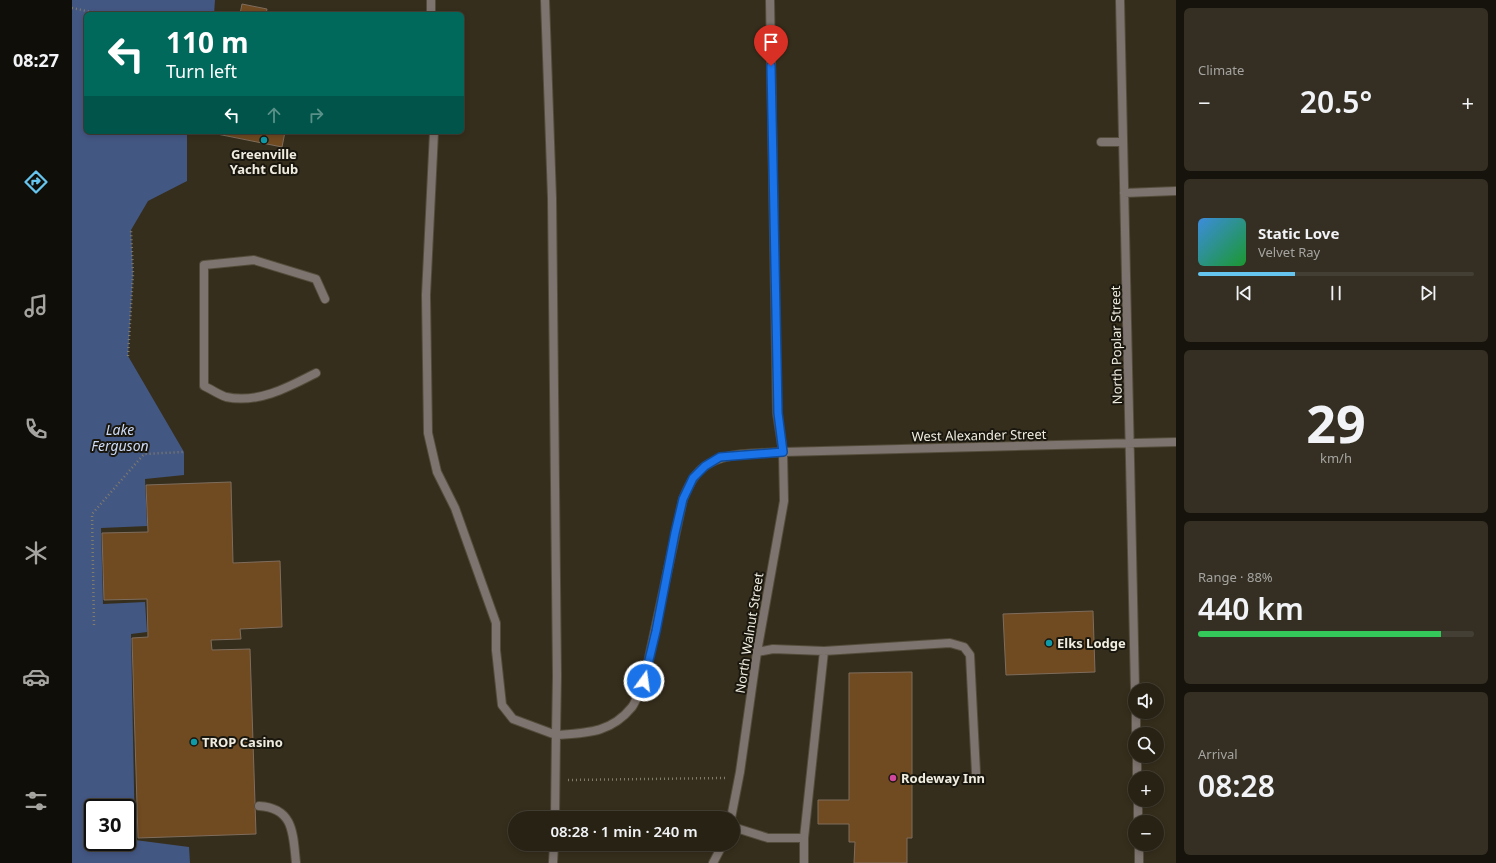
<!DOCTYPE html>
<html lang="en">
<head>
<meta charset="utf-8">
<style>
  :root { --surface:#282215; --page:#342f22; --text:#f1f3f6; --muted:#a5a4a0; --line:#443f34; --accent:#65c5ef }
  body { margin:0; font-family:"Noto Sans",sans-serif; background:var(--page); color:var(--text); height:100vh; display:flex; flex-direction:column; font-size:15px; white-space:nowrap }
  * { box-sizing:border-box; margin:0 }
  p { font-size:13px; color:var(--muted) }
  .icon { flex:none; width:22px; height:22px; fill:none; stroke:currentColor; stroke-width:2; stroke-linecap:round; stroke-linejoin:round }
  .map { position:relative; flex:1; overflow:hidden }
  .side { display:flex; flex-direction:column; gap:8px; padding:8px; background:#16130c; width:320px }
  .side>* { flex:none }
  .top-card { position:absolute; left:12px; top:12px; width:380px; height:122px; border-radius:6px; box-shadow:0 2px 6px #0003,0 0 0 1px var(--line); background:#00695c; color:#fff; overflow:hidden }
  .tools { position:absolute; left:1056px; top:683px; display:grid; gap:8px }
  .tools a { display:grid; place-items:center; width:36px; height:36px; border-radius:50%; background:var(--surface); box-shadow:0 2px 6px #0003,0 0 0 1px var(--line); font-size:20px }
  .speed { position:absolute; left:12px; top:799px; display:flex; gap:8px; font-size:20px; font-weight:700; text-align:center }
  .speed>* { display:grid; place-content:center; width:52px; height:52px; border-radius:50%; background:var(--surface); box-shadow:0 2px 6px #0003,0 0 0 1px var(--line); line-height:1 }
  .speed .limit { border:2px solid #111; border-radius:6px; background:#fff; color:#111 }
  .pin { position:absolute; display:grid; place-items:center; width:34px; height:34px; color:#fff; margin:-41px -17px; border-radius:50% 50% 50% 0; rotate:-45deg; box-shadow:0 0 4px #0007 }
  .pin .icon { rotate:45deg }
  .me { position:absolute; width:44px; margin:-22px; rotate:14deg; stroke-linejoin:round; filter:drop-shadow(0 0 3px #0008) }
  .turn { display:flex; align-items:center; gap:14px; height:84px; padding:0 16px; font-size:18px }
  .turn .icon { width:52px; height:52px; stroke-width:2.5 }
  .turn b { display:block; font-size:28px; line-height:34px }
  .lanes { display:flex; align-items:center; height:38px; padding:0 16px; background:#0003; justify-content:center; gap:20px; direction:ltr }
  .lanes .off { opacity:.35 }
  .big { font-size:30px; font-weight:600; line-height:1.1 }
  .side .tile { flex:1; display:flex; flex-direction:column; justify-content:center; gap:6px; min-width:0; padding:0 14px; border-radius:6px; background:var(--page) }
  .side .dial { align-items:center; gap:0 }
  .dial b { font-size:52px; line-height:1 }
  .song { display:flex; align-items:center; gap:12px }
  .cover { width:48px; height:48px; border-radius:6px; background:linear-gradient(135deg,hsl(210 70% 55%),hsl(130 70% 35%)) }
  .played { height:4px; border-radius:2px; background:linear-gradient(90deg,var(--accent) 35%,var(--line) 35%) }
  .keys { display:flex; justify-content:space-around; direction:ltr }
  .heat { display:flex; justify-content:space-between; align-items:center; font-size:22px; direction:ltr }
  .charge { height:6px; border-radius:3px; background:linear-gradient(90deg,#34c759 88%,var(--line) 0) }
  .trip { position:absolute; left:436px; top:811px; width:232px; height:40px; border-radius:20px; background:var(--surface); box-shadow:0 2px 6px #0003,0 0 0 1px var(--line); font-weight:600; line-height:40px; text-align:center }
  main { display:flex; flex:1; min-height:0 }
  .tab-bar { display:flex; flex-direction:column; width:72px; justify-content:space-around; align-items:center; background:#100e08; color:var(--muted) }
  .tab-bar .icon { width:28px; height:28px }
  .tab-bar .active { color:var(--accent) }
  .tab-bar b { font-size:18px; color:var(--text) }
  .map>svg:first-child { display:block }
  .water { fill:#435783; fill-rule:evenodd }
  .building { fill:#704a21; stroke:#7e6d5d }
  .lines { fill:none; stroke-linecap:round; stroke-linejoin:round }
  .service-casing { stroke:#544c3b; stroke-width:10 }
  .minor-casing { stroke:#544c3b; stroke-width:10 }
  .path { stroke:#817b6b; stroke-width:2.5; stroke-dasharray:1 3; stroke-linecap:butt }
  .service { stroke:#7e746f; stroke-width:8 }
  .minor { stroke:#7e746f; stroke-width:8 }
  .route-casing { stroke:#114b97; stroke-width:10 }
  .route { stroke:#1a73e8; stroke-width:7 }
  .culture-dot { fill:#0f9aa8; stroke:#1a170f; stroke-width:1.5 }
  .hotel-dot { fill:#d1479c; stroke:#1a170f; stroke-width:1.5 }
  .labels { text-anchor:middle; dominant-baseline:central; stroke-width:4; stroke-linejoin:round; paint-order:stroke }
  .poi-label { font-size:13px; font-weight:bold; fill:#f0ece0; stroke:#1a170f; text-anchor:start }
  .street-label { font-size:13px; fill:#f0ece0; stroke:#1a170f }
  .water-label { font-size:14px; font-style:italic; fill:#cddbf8; stroke:#1a170f }
</style>
</head>
<body>
<main>
<nav class="tab-bar">
<b>08:27</b>
<svg class="icon active" aria-label="directions" viewBox="0 0 24 24"><path d="M12 3l9 9-9 9-9-9zM9 14v-3h6M13 9l2 2-2 2"/></svg>
<svg class="icon" aria-label="music" viewBox="0 0 24 24"><path d="M9 18V5l10-2v13"/><circle cx="6" cy="18" r="3"/><circle cx="16" cy="16" r="3"/></svg>
<svg class="icon" aria-label="phone" viewBox="0 0 24 24"><path d="M5 4h4l2 5-3 2q2 4 5 5l2-3 5 2v4C11 20 4 13 5 4z"/></svg>
<svg class="icon" aria-label="climate" viewBox="0 0 24 24"><path d="M12 3v18M4 7l16 10M4 17L20 7"/></svg>
<svg class="icon" aria-label="car" viewBox="0 0 24 24"><path d="M5 17H2v-5l4-1 3-4h7l3 4 3 1v5h-3M9 17h6M6 11h13"/><circle cx="7" cy="17" r="2"/><circle cx="17" cy="17" r="2"/></svg>
<svg class="icon" aria-label="filters" viewBox="0 0 24 24"><path d="M4 7h16M4 17h16"/><circle cx="9" cy="7" r="2"/><circle cx="15" cy="17" r="2"/></svg>
</nav>
<div class="map">
<svg width="1104" height="863" viewBox="0 0 1104 863">
  <rect width="100%" height="100%" fill="#362e1c"/>
  <path class="water" d="M0,0H143L142,14H14V132H110L115,135V181L76,201L59,230L61,274L56,356L112,452V475L73,479L75,526L29,528L31,604L73,602L75,632L59,634L63,840L117,847L118,863H0ZM21,808H55V842H21Z"/>
  <path class="building" d="M170,4L195,9L194,14H168Z
    M135,132H213L210,147Z
    M159,482L161,563L208,561L210,627L168,629L169,639L139,640L140,650L178,649L184,834L66,838L60,638L76,637L75,599L32,600L30,533L76,532L74,485Z
    M1021,611L1023,672L934,675L931,614Z
    M840,672V838H835V863H782L783,842H777V824H746V800H777V673Z"/>
  <g class="lines">
    <g class="service-casing">
      <path id="service" d="M698,0L705,413L711,452
        M1029,142H1051
        M244,373C217,387 186,404 154,397C147,395 139,389 132,386V265L182,260L244,279L253,299
        M685,652L701,649L752,651L878,643L892,647L898,655L904,773
        M187,806C222,808 221,834 224,863
        M661,827L696,838H732
        M732,863V838L752,651"/>
    </g>
    <g class="minor-casing">
      <path id="minor" d="M359,0V14
        M473,0L480,198L485,676L484,735C515,733 539,733 560,707C565,700 568,689 572,681L611,499C614,492 617,485 621,479C639,450 681,454 711,452L1104,442
        M1048,0L1063,690
        M362,132L354,295L356,433L365,472L383,508L424,623V650L430,705L441,719L484,735L483,818
        M1052,193L1104,191
        M1064,712V734
        M1065,756V778
        M1066,800V822
        M659,818L668,772L685,652L712,501L711,452
        M1067,844V863
        M481,863L482,844
        M641,863L651,844"/>
    </g>
    <path class="path" d="M0,8L29,14
      M56,356L61,274L59,230
      M22,625L20,514L72,454L112,452
      M496,780L653,778"/>
    <use href="#service" class="service"/>
    <use href="#minor" class="minor"/>
  </g>
  <g class="lines">
    <g class="route-casing">
      <path id="route" d="M572,681L584,631L603,533L611,499L621,478L633,466L648,457L711,452L706,413L699,66"/>
    </g>
    <use href="#route" class="route"/>
  </g>
  <g class="culture-dot">
    <circle cx="192" cy="140" r="4"/>
    <circle cx="977" cy="643" r="4"/>
    <circle cx="122" cy="742" r="4"/>
  </g>
  <circle class="hotel-dot" cx="821" cy="778" r="4"/>
  <g class="labels">
    <g class="poi-label">
      <text x="192" y="154" text-anchor="middle">Greenville<tspan x="192" dy="15">Yacht Club</tspan></text>
      <text x="985" y="643">Elks Lodge</text>
      <text x="130" y="742">TROP Casino</text>
      <text x="829" y="778">Rodeway Inn</text>
    </g>
    <g class="street-label">
      <text transform="translate(1044 345) rotate(-91)">North Poplar Street</text>
      <text transform="translate(907 435) rotate(-1)">West Alexander Street</text>
      <text transform="translate(677 633) rotate(-81)">North Walnut Street</text>
    </g>
    <g class="water-label">
      <text x="48" y="429">Lake<tspan x="48" dy="16">Ferguson</tspan></text>
    </g>
  </g>
</svg>
<div class="tools">
<a><svg class="icon" aria-label="sound" viewBox="0 0 24 24"><path d="M4 9h4l5-4v14l-5-4H4zM17 9q2 3 0 6"/></svg></a>
<a><svg class="icon" aria-label="search" viewBox="0 0 24 24"><circle cx="10" cy="10" r="6"/><path d="M15 15l6 6"/></svg></a>
<a>+</a>
<a>−</a>
</div>
<div class="speed"><div class="limit">30</div></div>
<div class="pin" style="left:699px;top:66px;background:#d93025"><svg class="icon" aria-label="arrive" viewBox="0 0 24 24"><path d="M6 21V4h12l-3 4 3 4H6"/></svg></div>
<svg class="me" style="left:572px;top:681px" viewBox="-20 -20 40 40"><circle r="17" fill="#1a73e8" stroke="#fff" stroke-width="3"/><path d="M0-11L8 9 0 5-8 9z" fill="#fff"/></svg>
<div class="trip">08:28 · 1 min · 240 m</div>
<div class="top-card">
<div class="turn"><svg class="icon" aria-label="left" viewBox="0 0 24 24"><path d="M17 20v-9H6M10 6l-5 5 5 5"/></svg><div><b>110 m</b>Turn left</div></div>
<div class="lanes"><svg class="icon" aria-label="left" viewBox="0 0 24 24"><path d="M17 20v-9H6M10 6l-5 5 5 5"/></svg><svg class="icon off" aria-label="ahead" viewBox="0 0 24 24"><path d="M12 20V5M6 11l6-6 6 6"/></svg><svg class="icon off" aria-label="right" viewBox="0 0 24 24"><path d="M7 20v-9h11M14 6l5 5-5 5"/></svg></div>
</div>
</div>
<section class="side">
<div class="tile"><p>Climate</p>
<div class="heat"><a>−</a><b class="big">20.5°</b><a>+</a></div>
</div>
<div class="tile">
<div class="song"><i class="cover"></i><div><b>Static Love</b><p>Velvet Ray</p></div></div>
<div class="played"></div>
<div class="keys"><svg class="icon" aria-label="previous" viewBox="0 0 24 24"><path d="M18 5L8 12l10 7zM5 5v14"/></svg><svg class="icon" aria-label="pause" viewBox="0 0 24 24"><path d="M8 5v14M16 5v14"/></svg><svg class="icon" aria-label="next" viewBox="0 0 24 24"><path d="M6 5l10 7-10 7zM19 5v14"/></svg></div>
</div>
<div class="tile dial"><b>29</b><p>km/h</p></div>
<div class="tile"><p>Range · 88%</p><b class="big">440 km</b><div class="charge"></div></div>
<div class="tile"><p>Arrival</p><b class="big">08:28</b></div>
</section>
</main>
</body>
</html>
